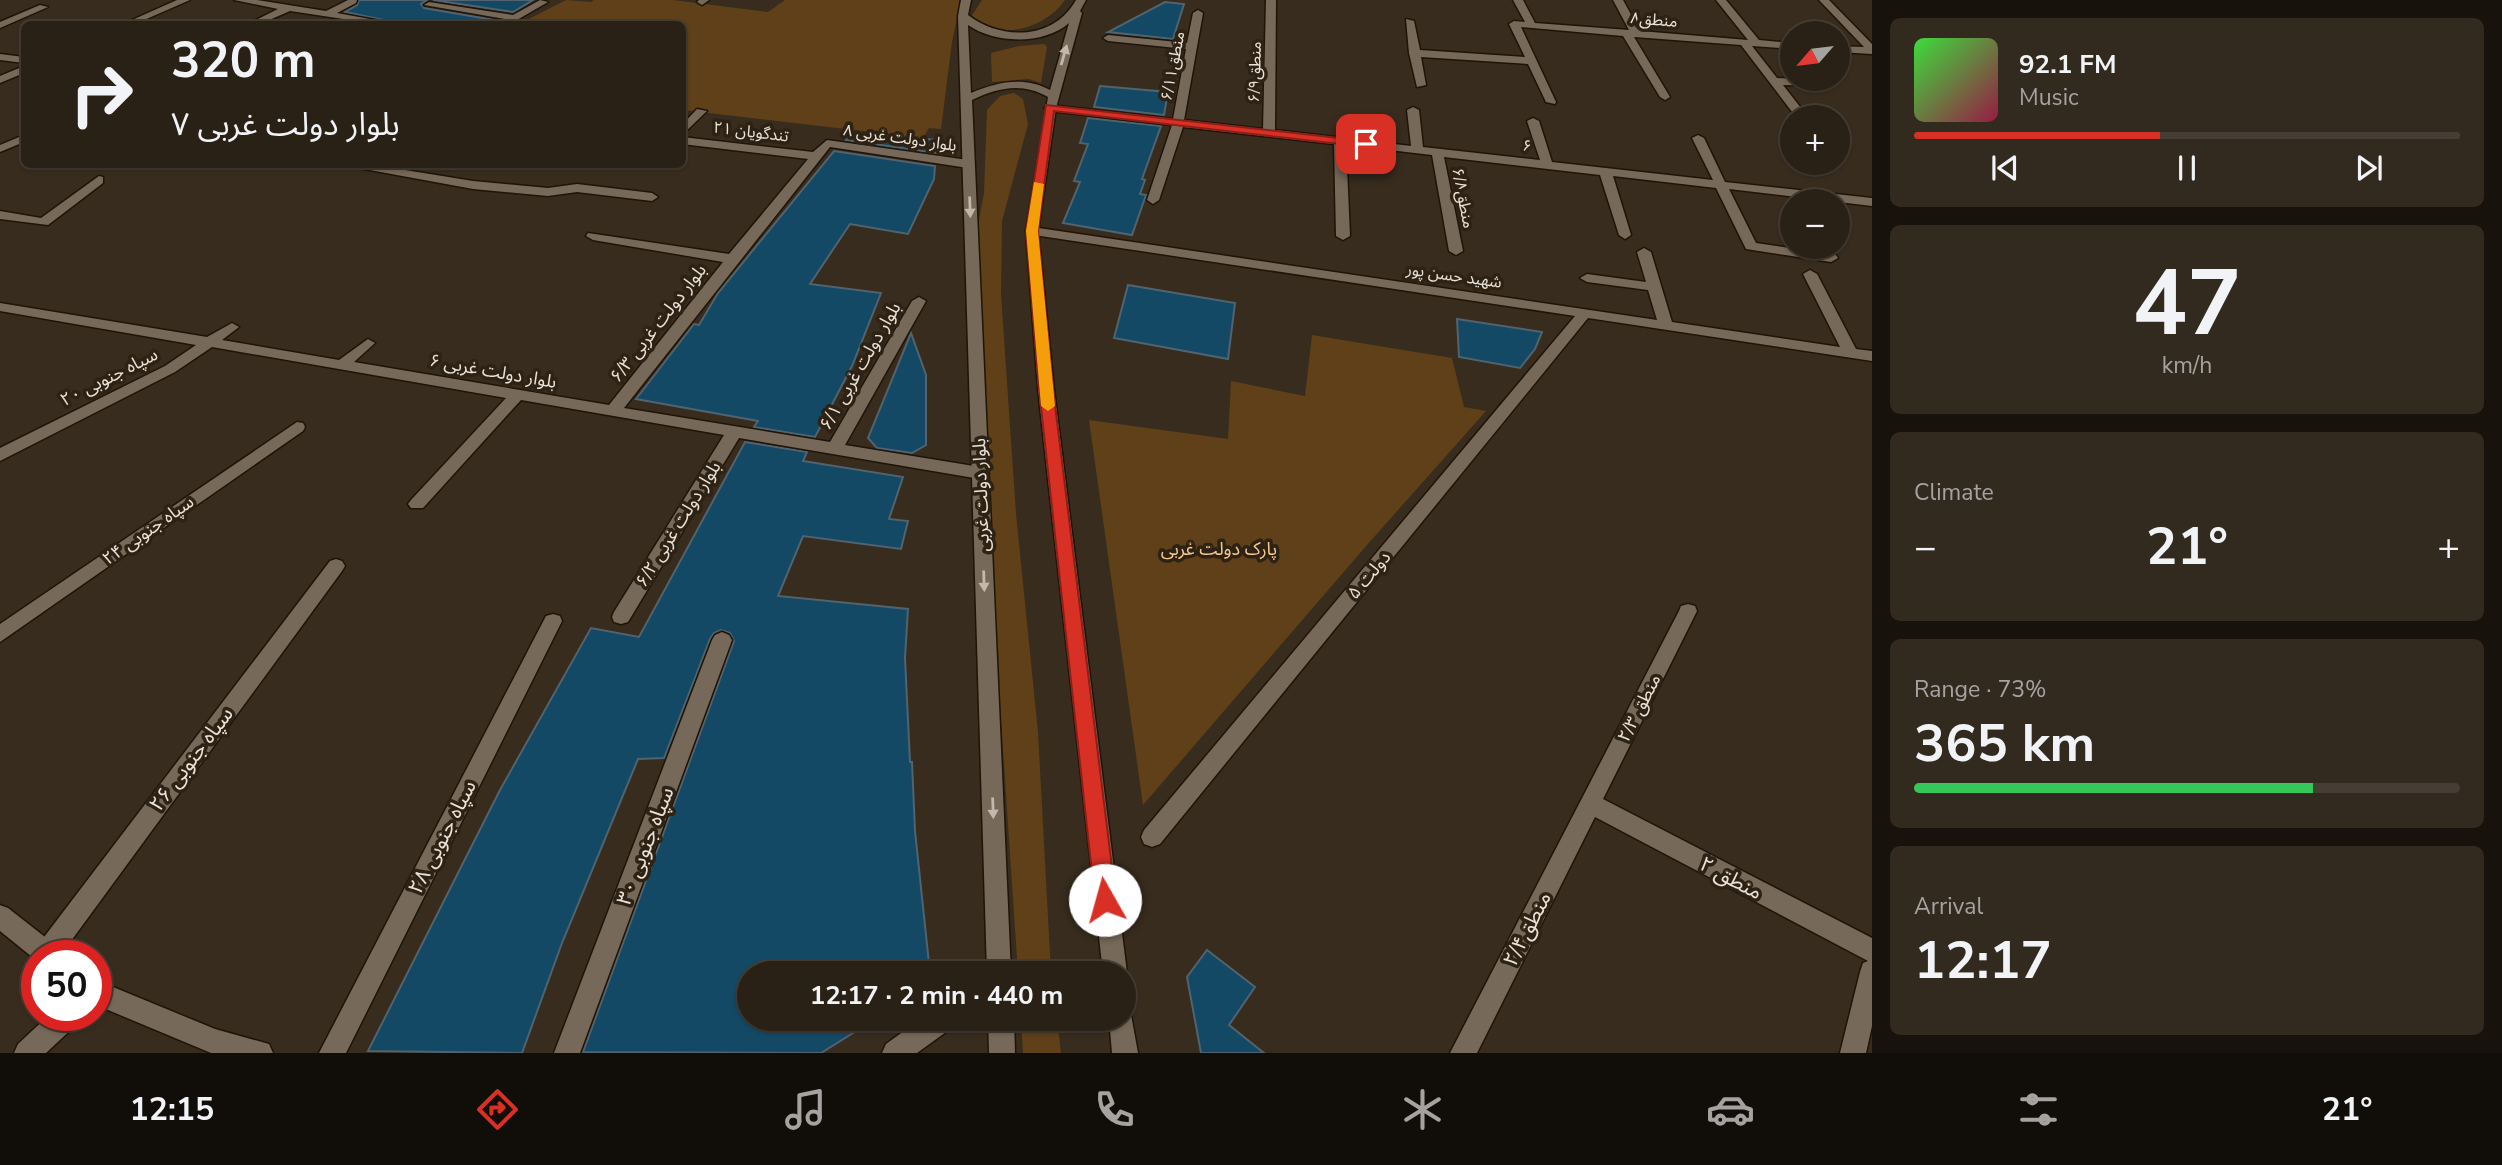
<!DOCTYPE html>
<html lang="en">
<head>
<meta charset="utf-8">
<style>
  :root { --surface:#2a2116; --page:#32291f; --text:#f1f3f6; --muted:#a5a3a1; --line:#463e35; --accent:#d93025 }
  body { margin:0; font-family:"Nunito Sans","Noto Sans Arabic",sans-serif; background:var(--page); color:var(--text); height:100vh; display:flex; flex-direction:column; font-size:26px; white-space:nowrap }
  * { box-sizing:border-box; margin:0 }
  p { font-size:23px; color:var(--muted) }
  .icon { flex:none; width:38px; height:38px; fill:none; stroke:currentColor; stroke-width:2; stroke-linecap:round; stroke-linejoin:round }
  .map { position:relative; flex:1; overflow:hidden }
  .sheet { display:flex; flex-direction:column; gap:18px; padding:18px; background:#17120c; width:630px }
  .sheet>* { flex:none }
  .top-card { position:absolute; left:21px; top:21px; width:665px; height:147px; border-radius:10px; box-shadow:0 2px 5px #0004,0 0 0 2px var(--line); background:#2a2116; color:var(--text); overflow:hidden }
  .needle { width:46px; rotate:242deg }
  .controls { position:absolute; left:1780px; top:21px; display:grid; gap:14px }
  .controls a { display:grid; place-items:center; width:70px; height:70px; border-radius:50%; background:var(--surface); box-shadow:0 2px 5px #0004,0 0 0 2px var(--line); font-size:35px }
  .speed { position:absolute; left:21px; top:940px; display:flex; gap:14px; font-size:35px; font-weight:700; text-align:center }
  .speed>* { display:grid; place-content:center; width:91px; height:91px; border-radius:50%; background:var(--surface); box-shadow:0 2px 5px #0004,0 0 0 2px var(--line); line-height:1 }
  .speed .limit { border:10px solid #d22; background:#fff; color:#111 }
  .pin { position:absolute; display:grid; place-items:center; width:60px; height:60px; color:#fff; margin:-30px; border-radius:14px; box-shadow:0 4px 10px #0006 }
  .me { position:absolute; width:77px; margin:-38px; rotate:353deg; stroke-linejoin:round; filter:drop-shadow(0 0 5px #0008) }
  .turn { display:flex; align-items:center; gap:24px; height:147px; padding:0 35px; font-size:32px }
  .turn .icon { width:91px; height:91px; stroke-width:2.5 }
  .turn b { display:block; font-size:49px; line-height:60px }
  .big { font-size:52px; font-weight:700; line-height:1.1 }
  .sheet .widget { flex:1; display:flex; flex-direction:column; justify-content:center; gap:10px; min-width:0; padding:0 24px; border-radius:10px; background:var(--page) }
  .sheet .dial { align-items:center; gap:0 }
  .dial b { font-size:91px; line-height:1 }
  .song { display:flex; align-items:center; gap:21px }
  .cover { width:84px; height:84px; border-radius:10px; background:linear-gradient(135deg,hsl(120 70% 55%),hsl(340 70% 35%)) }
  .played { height:7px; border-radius:4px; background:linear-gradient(90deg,var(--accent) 45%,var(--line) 45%) }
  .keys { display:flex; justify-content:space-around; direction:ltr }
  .heat { display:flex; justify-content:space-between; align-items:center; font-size:38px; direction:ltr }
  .charge { height:10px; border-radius:5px; background:linear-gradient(90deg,#34c759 73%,var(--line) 0) }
  .trip { position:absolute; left:737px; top:961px; width:399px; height:70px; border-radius:35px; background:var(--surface); box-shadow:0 2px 5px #0004,0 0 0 2px var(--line); font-weight:700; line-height:70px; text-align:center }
  .dock { display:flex; height:112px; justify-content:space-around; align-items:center; background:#110d09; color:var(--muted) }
  .dock .icon { width:49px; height:49px }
  .dock .current { color:var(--accent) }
  .dock b { font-size:32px; color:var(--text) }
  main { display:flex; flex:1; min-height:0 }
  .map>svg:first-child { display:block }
  .green { fill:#5f4019 }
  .building { fill:#134964; stroke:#50636e; stroke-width:2 }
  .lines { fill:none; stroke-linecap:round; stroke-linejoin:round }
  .minor-casing { stroke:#1f1407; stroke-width:3 }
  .tertiary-casing { stroke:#1f1407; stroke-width:3 }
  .secondary-casing { stroke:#1f1407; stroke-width:3 }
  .minor { fill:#776959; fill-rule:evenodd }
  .tertiary { fill:#776959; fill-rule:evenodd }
  .secondary { fill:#776959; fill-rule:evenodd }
  .oneway { fill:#c2b8ac }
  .route { fill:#d93025; stroke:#8d1f18; stroke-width:2 }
  .slow { fill:#f59e0b }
  .labels { text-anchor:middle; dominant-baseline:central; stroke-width:7; stroke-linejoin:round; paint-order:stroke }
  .far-street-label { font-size:16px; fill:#eae2d9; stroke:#2e2214 }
  .street-label { font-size:18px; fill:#eae2d9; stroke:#2e2214 }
  .park-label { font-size:18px; fill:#f8c991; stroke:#2e2214 }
  .near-street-label { font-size:21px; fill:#eae2d9; stroke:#2e2214 }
</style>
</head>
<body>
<main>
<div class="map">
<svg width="1872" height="1053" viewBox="0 0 1872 1053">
  <rect width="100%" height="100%" fill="#382c1e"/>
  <path class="green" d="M566,0L591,2L594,0H673L768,12L785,0H961L952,42L941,129L929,128L923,138L683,110L682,24H519Z
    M982,0H1065C1045,29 998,42 971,17Z
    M1044,44L1047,47L1041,83L1029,79L992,82L991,53L1019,46Z
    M1014,93L1023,99L1028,124L1002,221L1001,294L1016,514L1038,732L1051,973H1018L988,526L977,231L984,193L987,110L1000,96Z
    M1312,335L1452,358L1464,407L1486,411L1367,545L1143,805L1089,420L1228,439L1231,381L1305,396Z
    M1021,1019H1057L1061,1053H1023Z"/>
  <path class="building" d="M359,0H427L421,4L424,8L500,21L494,24H403L345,12L357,5Z
    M433,0H533L513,12Z
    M1165,2L1184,4L1173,39L1108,32Z
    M1100,86L1168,92L1164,115L1094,107Z
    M1088,118L1161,126L1142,179L1145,180L1140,194L1146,195L1132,235L1063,223L1080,182L1074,181L1088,144L1080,143Z
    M851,133L937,140L936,153L846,140Z
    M834,151L935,166L934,179L908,234L850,224L810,284L881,293L852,366L815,437L754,427L758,421L636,399L694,324L699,325L718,293Z
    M1128,285L1235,303L1228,359L1114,338Z
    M1457,319L1542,332L1535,349L1520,368L1459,357Z
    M911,333L926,375V445L912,453L877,448L868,438Z
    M745,442L807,452L803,461L903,477L889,519L908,521L901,549L803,536L778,596L908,609L905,658L910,762H912L915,831L930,973H749V1018H877L821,1053L583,1052L734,641L730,633L721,630L714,633L710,639L664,758L638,759L562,943L522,1053L368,1051L500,790L591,628L639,637Z
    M1207,950L1255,987L1229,1025L1264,1053H1201L1187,977Z"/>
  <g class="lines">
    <g class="minor-casing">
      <path id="minor" d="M177,0H190L135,24H123Z
        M234,0H257L326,11L348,0H357L356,3L337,13L397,24H377L290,11L260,24H248L278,9Z
        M540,0L548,2L510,24H502L505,19L424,5L429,2L513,15Z
        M699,0H709L702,5L697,2Z
        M1266,0H1276L1275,130L1411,146L1407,110L1413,107L1419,110L1423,147L1540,160L1527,121L1533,118L1539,121L1552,162L1713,180L1692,138L1698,135L1704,138L1725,182L1872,198V206L1729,189L1756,243L1836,255L1838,258L1831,262L1746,249L1716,188L1613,176L1631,235L1625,239L1619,235L1600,175L1444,157L1463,251L1456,255L1449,251L1432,155L1346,145L1350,236L1343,240L1336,236L1334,144L1183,127L1159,200L1153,204L1147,200L1172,125L1050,111L1044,108L1050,105L1173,119L1186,49L1108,41L1103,38L1108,35L1187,43L1193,13L1198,10L1203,13L1184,120L1263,129Z
        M1513,0H1523L1535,23L1629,30L1613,0H1623L1640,31L1748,40L1716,0H1726L1759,40L1792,43V49L1752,46L1777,78L1817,80L1822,83L1817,86L1783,85L1808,117H1796L1741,45L1634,37L1670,97L1665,100L1660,97L1623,36L1521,27L1556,102L1555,104L1546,102L1528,64L1421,57L1426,85L1417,87L1409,53L1406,19L1414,21L1420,50L1525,57L1509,24L1514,21L1525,22Z
        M1819,0H1829L1872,44V54L1838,52V46L1864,47Z
        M40,5L48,7L0,28V22Z
        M0,54L24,57V63L0,60Z
        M24,66V73L0,83V76Z
        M697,109L707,111L682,135V125Z
        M24,135V142L0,152V145Z
        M682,137L813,152L827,140L968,160L974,164L968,168L830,147L624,408L830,442L912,301L919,297L926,301L845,445L980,467L988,473L986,477L980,479L739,438L628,622L621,624L614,622L612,617L614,612L724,435L521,400L423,508H411L408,504L411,500L506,398L212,347L175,372L0,461V448L165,366L196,345L0,311V303L207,337L232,323L239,327L222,340L339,360L368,339L375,343L354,362L609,405L723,262L593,240L586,236L588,233L729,254L808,159L682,144Z
        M337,164H368L473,181L548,188L577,184L652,193L658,197L652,201L577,192L548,196L473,189Z
        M99,176L103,177V183L48,225L0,219V211L41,218Z
        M1032,227L1657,320L1648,290L1587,282L1580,278L1587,274L1646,282L1637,252L1644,248L1651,252L1672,322L1840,347L1803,274L1810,270L1817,274L1856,349L1872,351V361L1588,318L1160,844L1152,847L1144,844L1141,837L1144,830L1575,316L1027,234L1026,231Z
        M297,422L303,423L305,427L303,431L0,642V624Z
        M336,559L342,561L345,566L342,571L60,956L37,957L35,953L38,945L330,561Z
        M1688,604L1695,606L1697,611L1603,799L1872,938V1026L1866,1053H1840L1860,972L1863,963L1868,961L1595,817L1477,1053H1450L1679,611L1681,606Z
        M553,614L560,616L562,621L346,1053H319L546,616Z
        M722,632L729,635L732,640L580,1053H554L712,640L715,635Z
        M49,1015H81L77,1024L46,1053H14L18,1044Z"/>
    </g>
    <g class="tertiary-casing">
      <path id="tertiary" d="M0,905L8,908L59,948L62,956H37V961L0,931Z
        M96,980L215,1029L269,1044L273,1053H211L96,1005Z
        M922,1018H956L953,1027L917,1053H882L886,1044Z"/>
    </g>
    <g class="secondary-casing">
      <path id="secondary" d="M961,0H971L968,15C1002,41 1054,40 1076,0H1086L1080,11L1082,13L1056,108L1038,231L1054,389L1127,973L1124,982V973H1103L1038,389L1026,231L1048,97C1021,82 998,88 972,100L1011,973H987L958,16ZM1069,23L1050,90C1024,76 997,82 971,93L968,25C995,44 1044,45 1069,23Z
        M1124,1006L1130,1009L1138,1053H1112L1109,1018H1124Z
        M988,1018H1014L1015,1053H989Z"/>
    </g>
    <use href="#minor" class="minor"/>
    <use href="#tertiary" class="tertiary"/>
    <use href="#secondary" class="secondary"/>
  </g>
  <defs><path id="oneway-solid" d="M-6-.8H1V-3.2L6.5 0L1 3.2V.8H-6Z" transform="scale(1.75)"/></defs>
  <g class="oneway">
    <use href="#oneway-solid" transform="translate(1064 55) rotate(-74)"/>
    <use href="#oneway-solid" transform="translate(970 207) rotate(88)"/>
    <use href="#oneway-solid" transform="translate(984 581) rotate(88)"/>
    <use href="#oneway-solid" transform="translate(993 808) rotate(88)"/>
  </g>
  <path class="route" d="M1046,105L1366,141L1371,144L1366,147L1054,111L1038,231L1053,389L1116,900L1113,907L1105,910L1098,907L1095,900L1039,389L1026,231Z"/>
  <path class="slow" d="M1034,182L1044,184L1038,231L1055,406L1048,411L1041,406L1026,231Z"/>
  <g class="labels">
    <g class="far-street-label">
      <text transform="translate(1654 20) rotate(5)">منطق۸</text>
      <text transform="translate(1173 66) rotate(-79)">منطق۶/۱۱</text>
      <text transform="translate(1255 72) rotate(-88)">منطق۶/۹</text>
      <text transform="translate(751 132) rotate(7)">۲۱ تندگویان</text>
      <text transform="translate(900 138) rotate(8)">بلوار دولت غربی ۸</text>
      <text transform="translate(1527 146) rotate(6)">۶</text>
      <text transform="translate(1463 198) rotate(79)">منطق۶/۸</text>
      <text transform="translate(1454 276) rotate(8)">شهید حسن پور</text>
    </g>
    <g class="street-label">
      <text transform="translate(658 323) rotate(-52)">بلوار دولت غربی ۶/۳</text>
      <text transform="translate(860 366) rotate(-60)">بلوار دولت غربی ۶/۱</text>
      <text transform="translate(493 371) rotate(10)">بلوار دولت غربی ۶</text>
      <text transform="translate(109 377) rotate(-27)">۲۰ سپاه جنوبی</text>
      <text transform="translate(981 495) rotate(-92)">بلوار دولت غربی</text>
      <text transform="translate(678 524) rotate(-58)">بلوار دولت غربی ۶/۲</text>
      <text transform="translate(148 530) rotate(-35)">۲۴ سپاه جنوبی</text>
      <text transform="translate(1369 575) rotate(-50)">۵ دولت</text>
      <text transform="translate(1639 708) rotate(-63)">منطق ۲/۳</text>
    </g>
    <g class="park-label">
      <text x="1219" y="549">پارک دولت غربی</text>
    </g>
    <g class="near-street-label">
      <text transform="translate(191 759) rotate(-53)">۲۶ سپاه جنوبی</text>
      <text transform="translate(442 837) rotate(-63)">۲۸ سپاه جنوبی</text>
      <text transform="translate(645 846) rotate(-69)">۳۰ سپاه جنوبی</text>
      <text transform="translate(1731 878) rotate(28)">منطق ۲</text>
      <text transform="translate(1527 929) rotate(-63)">منطق۲/۴</text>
    </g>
  </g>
</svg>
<div class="controls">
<a><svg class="needle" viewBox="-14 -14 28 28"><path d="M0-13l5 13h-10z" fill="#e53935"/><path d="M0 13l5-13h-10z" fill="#a5a3a1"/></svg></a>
<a>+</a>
<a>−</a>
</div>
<div class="speed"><div class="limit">50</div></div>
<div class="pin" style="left:1366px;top:144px;background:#d93025"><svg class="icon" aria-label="arrive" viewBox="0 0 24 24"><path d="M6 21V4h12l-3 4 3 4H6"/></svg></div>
<svg class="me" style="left:1105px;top:900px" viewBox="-20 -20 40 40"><circle r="19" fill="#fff"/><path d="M0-13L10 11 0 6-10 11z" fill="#d93025"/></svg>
<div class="trip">12:17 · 2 min · 440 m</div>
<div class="top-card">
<div class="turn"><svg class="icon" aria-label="right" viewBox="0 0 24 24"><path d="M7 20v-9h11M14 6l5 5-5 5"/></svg><div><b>320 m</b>بلوار دولت غربی ۷</div></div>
</div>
</div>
<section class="sheet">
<div class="widget">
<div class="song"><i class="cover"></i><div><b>92.1 FM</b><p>Music</p></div></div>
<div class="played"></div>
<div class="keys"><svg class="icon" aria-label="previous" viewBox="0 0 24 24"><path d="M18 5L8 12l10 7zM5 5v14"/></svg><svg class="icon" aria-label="pause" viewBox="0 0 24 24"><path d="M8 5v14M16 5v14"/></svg><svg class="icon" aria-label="next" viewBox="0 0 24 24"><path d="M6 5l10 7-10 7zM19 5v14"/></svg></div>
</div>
<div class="widget dial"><b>47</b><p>km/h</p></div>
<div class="widget"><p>Climate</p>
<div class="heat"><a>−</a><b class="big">21°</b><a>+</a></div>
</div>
<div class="widget"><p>Range · 73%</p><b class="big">365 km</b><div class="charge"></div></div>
<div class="widget"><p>Arrival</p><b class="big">12:17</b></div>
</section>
</main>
<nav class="dock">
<b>12:15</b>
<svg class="icon current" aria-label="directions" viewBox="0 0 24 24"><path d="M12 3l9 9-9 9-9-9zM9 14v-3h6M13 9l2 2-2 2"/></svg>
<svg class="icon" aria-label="music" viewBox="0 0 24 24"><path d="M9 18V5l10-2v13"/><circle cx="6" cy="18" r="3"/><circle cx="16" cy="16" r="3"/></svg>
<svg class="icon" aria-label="phone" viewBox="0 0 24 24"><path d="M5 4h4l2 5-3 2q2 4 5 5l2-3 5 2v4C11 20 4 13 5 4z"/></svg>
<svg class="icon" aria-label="climate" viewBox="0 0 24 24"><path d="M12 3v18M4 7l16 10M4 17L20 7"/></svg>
<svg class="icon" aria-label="car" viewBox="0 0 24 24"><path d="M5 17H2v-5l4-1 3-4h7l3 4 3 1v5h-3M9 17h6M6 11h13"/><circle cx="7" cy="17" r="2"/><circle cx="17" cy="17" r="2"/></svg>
<svg class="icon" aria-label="filters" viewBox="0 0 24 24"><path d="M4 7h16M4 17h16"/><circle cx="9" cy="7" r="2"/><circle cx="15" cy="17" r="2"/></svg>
<b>21°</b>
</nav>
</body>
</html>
